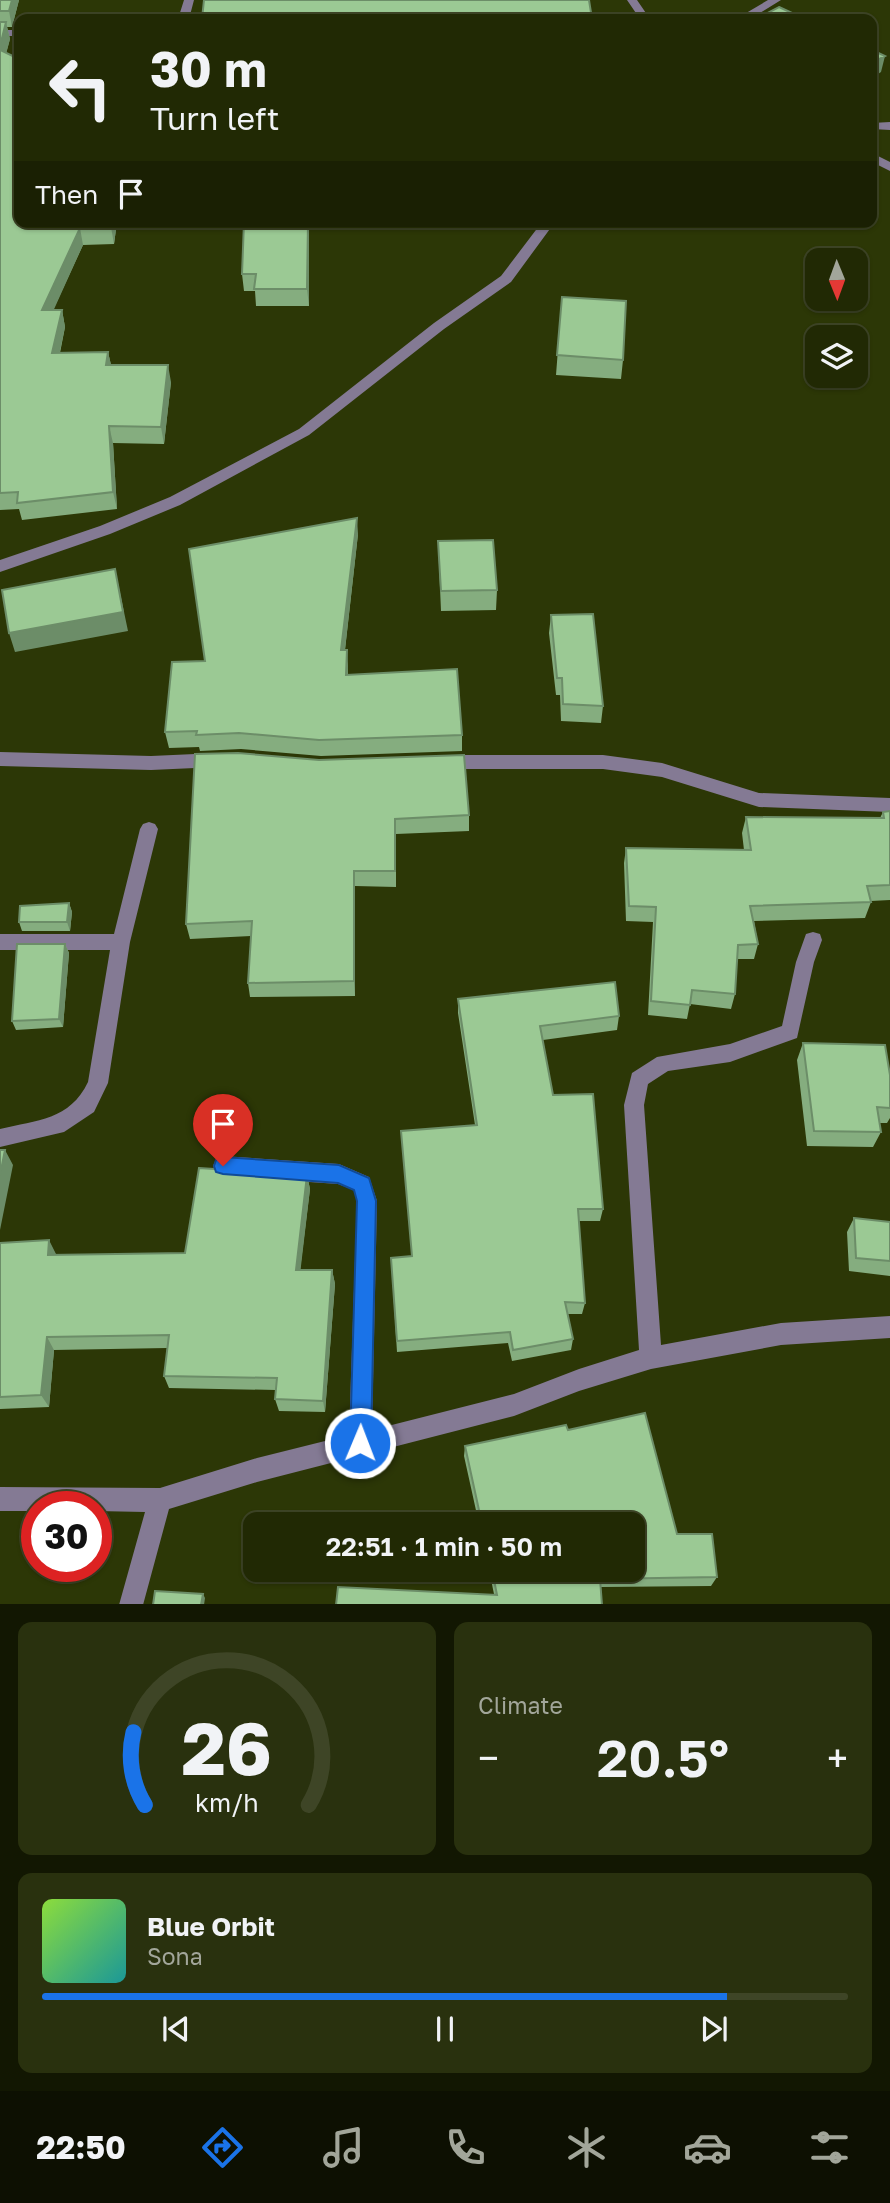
<!DOCTYPE html>
<html lang="en">
<head>
<meta charset="utf-8">
<style>
  :root { --surface:#212904; --page:#29310e; --text:#f1f3f6; --muted:#a2a69a; --line:#3e4526; --accent:#1a73e8 }
  body { margin:0; font-family:"Golos Text",sans-serif; background:var(--page); color:var(--text); height:100vh; display:flex; flex-direction:column; font-size:26px; white-space:nowrap }
  * { box-sizing:border-box; margin:0 }
  p { font-size:23px; color:var(--muted) }
  .icon { flex:none; width:38px; height:38px; fill:none; stroke:currentColor; stroke-width:2; stroke-linecap:round; stroke-linejoin:round }
  .map { position:relative; height:1604px; overflow:hidden }
  .drawer { display:flex; flex-direction:column; gap:18px; padding:18px; background:#121702; flex:1 }
  .drawer>* { flex:none }
  .top-card { position:absolute; left:14px; top:14px; width:863px; height:214px; border-radius:14px; box-shadow:0 2px 5px #0004,0 0 0 2px var(--line); background:#212904; color:var(--text); overflow:hidden }
  .needle { width:46px; rotate:179deg }
  .controls { position:absolute; left:805px; top:248px; display:grid; gap:14px }
  .controls a { display:grid; place-items:center; width:63px; height:63px; border-radius:14px; background:var(--surface); box-shadow:0 2px 5px #0004,0 0 0 2px var(--line); font-size:35px }
  .speed { position:absolute; left:21px; top:1491px; display:flex; gap:14px; font-size:35px; font-weight:700; text-align:center }
  .speed>* { display:grid; place-content:center; width:91px; height:91px; border-radius:50%; background:var(--surface); box-shadow:0 2px 5px #0004,0 0 0 2px var(--line); line-height:1 }
  .speed .limit { border:10px solid #d22; background:#fff; color:#111 }
  .pin { position:absolute; display:grid; place-items:center; width:60px; height:60px; color:#fff; margin:-72px -30px; border-radius:50% 50% 50% 0; rotate:-45deg; box-shadow:0 0 7px #0007 }
  .pin .icon { rotate:45deg }
  .me { position:absolute; width:77px; margin:-38px; rotate:1deg; stroke-linejoin:round; filter:drop-shadow(0 0 5px #0008) }
  .turn { display:flex; align-items:center; gap:24px; height:147px; padding:0 21px; font-size:32px }
  .turn .icon { width:91px; height:91px; stroke-width:2.5 }
  .turn b { display:block; font-size:49px; line-height:60px }
  .then { display:flex; align-items:center; height:66px; padding:0 21px; background:#0003; gap:14px; font-size:26px }
  .big { font-size:52px; font-weight:600; line-height:1.1 }
  .drawer .tile { flex:1; display:flex; flex-direction:column; justify-content:center; gap:10px; min-width:0; padding:0 24px; border-radius:14px; background:var(--page) }
  .drawer .dial { align-items:center; gap:0 }
  .dial svg { height:182px; overflow:visible; fill:none; stroke:var(--line); stroke-width:7; stroke-linecap:round; text-anchor:middle }
  .dial text { fill:var(--text); stroke:none }
  .song { display:flex; align-items:center; gap:21px }
  .cover { width:84px; height:84px; border-radius:10px; background:linear-gradient(135deg,hsl(90 70% 55%),hsl(180 70% 35%)) }
  .played { height:7px; border-radius:4px; background:linear-gradient(90deg,var(--accent) 85%,var(--line) 85%) }
  .keys { display:flex; justify-content:space-around; direction:ltr }
  .heat { display:flex; justify-content:space-between; align-items:center; font-size:38px; direction:ltr }
  .drawer .tiles { flex:1; display:grid; gap:18px; grid-template-columns:1fr 1fr }
  .tile:last-child { grid-column:span 2 }
  .trip { position:absolute; left:243px; top:1512px; width:402px; height:70px; border-radius:14px; background:var(--surface); box-shadow:0 2px 5px #0004,0 0 0 2px var(--line); font-weight:600; line-height:70px; text-align:center }
  .tab-bar { display:flex; height:112px; justify-content:space-around; align-items:center; background:#0d1002; color:var(--muted) }
  .tab-bar .icon { width:49px; height:49px }
  .tab-bar .active { color:var(--accent) }
  .tab-bar b { font-size:32px; color:var(--text) }
  .map>svg:first-child { display:block }
  .lines { fill:none; stroke-linecap:round; stroke-linejoin:round }
  .minor { fill:#847a94; fill-rule:evenodd }
  .wall { fill:#85ad7f }
  .shaded-wall { fill:#6c8d68 }
  .building { fill:#9bc994; stroke:#6c8d68; stroke-width:2 }
  .route { fill:#1a73e8; stroke:#114b97; stroke-width:2 }
</style>
</head>
<body>
<div class="map">
<svg width="890" height="1605" viewBox="0 0 890 1605">
  <rect width="100%" height="100%" fill="#2c3706"/>
  <g class="lines">
    <path class="minor" d="M184,0H194L189,19H178Z
      M627,0H637L650,19H640Z
      M768,0H781L750,19H736Z
      M0,30H19V36H0Z
      M890,122V130L872,129V123Z
      M872,153L890,162V171L872,162Z
      M542,222H555L511,282L444,329L309,435L180,505L110,534L0,572V560L100,526L170,497L299,429L434,323L501,276Z
      M0,752L151,756L217,753L223,755L226,760L223,765L217,767L151,770L0,766Z
      M440,755H603L662,763L759,793L890,798V812L759,807L662,777L603,769H440L434,767L431,762L434,757Z
      M149,822L155,824L158,829L130,942L108,1083L94,1112L64,1132L0,1147V1129C37,1120 70,1120 88,1082L110,950H0V934H114L140,829L143,824Z
      M813,932L820,934L822,940L814,962L797,1038L730,1062L668,1071L648,1084L644,1105L661,1345L781,1323L890,1316V1338L781,1345L651,1369L579,1391L514,1416L257,1482L169,1509L143,1605H119L145,1512L96,1511V1507H37V1511H0V1487L160,1488L257,1458L349,1435L357,1201L354,1190L338,1184L223,1176L216,1173L213,1166L216,1159L223,1156L339,1164L369,1177L377,1201L372,1430L514,1394L579,1369L639,1350L624,1105L632,1073L657,1057L730,1044L782,1026L796,962L806,934Z"/>
  </g>
  <path class="wall" d="M0,0H19L12,27H7L10,39L6,53L117,222L114,244L83,245L53,310H62L65,327L60,353L108,352L111,365L171,382L164,444L113,443L117,509L22,520L19,509L0,510Z
    M244,222H309V306H256L255,291H244L242,274Z
    M562,297L623,360L621,379L556,375Z
    M358,534L345,650L348,667V675L462,735V751L321,756L241,749L200,751L199,747L169,748L165,732L205,661Z
    M438,541L497,590L496,610L441,611Z
    M551,615L603,706L601,723L561,721L560,695H556L549,633Z
    M195,754L469,815V831L396,834V887L355,886V996L250,997L248,983L251,936L190,939L186,924Z
    M890,811V900L871,901V902L865,918L754,921L758,944L754,959H737L735,994L731,1009L690,1004L687,1019L648,1015L653,922L626,921L624,863L626,848L744,850L742,833L746,817L880,818L883,812Z
    M69,903L72,912L70,931H22L19,922Z
    M65,944L69,953L63,1027L16,1030L12,1021Z
    M458,999L619,1016L617,1030L543,1040L553,1095L603,1209L600,1221H579L585,1303L582,1314H568L573,1339L571,1350L512,1361L508,1343L397,1352L391,1258L412,1256L402,1144L475,1125L458,1013Z
    M803,1043L890,1075V1118L887,1123H879L881,1132L873,1147L807,1146L797,1060Z
    M307,1175L310,1189L300,1270H332L335,1284L325,1412L279,1411L275,1399L276,1390L169,1388L164,1376L167,1348L54,1350L49,1407L0,1409V1243L56,1254V1255L185,1253Z
    M854,1218L890,1222V1276L849,1271L847,1232Z
    M568,1430L677,1534L717,1577L711,1586L601,1587L494,1594L489,1570H634V1524H479L464,1456L465,1446Z"/>
  <path class="shaded-wall" d="M12,0H19L12,27L9,11Z
    M6,22L10,39L3,66L0,54V46Z
    M885,56L881,72L872,78V63Z
    M112,222H117L114,244L111,227Z
    M308,222H309V306L307,289Z
    M80,228L83,245L46,327L42,310Z
    M62,310L65,327L56,370L52,353Z
    M108,352L112,369L106,365Z
    M168,365L171,382L164,444L161,427Z
    M109,426L113,443L117,509L113,492Z
    M357,518L358,534L343,667L341,650Z
    M115,569L128,631L15,652L9,633Z
    M347,650L348,667L347,691L346,675Z
    M354,871L355,886V996L354,981Z
    M69,903L72,912L70,931L67,922Z
    M65,944L69,953L63,1027L59,1019Z
    M5,1150L13,1165L0,1230V1175Z
    M307,1175L310,1189L299,1283L296,1270Z
    M49,1240L56,1254L55,1269L48,1255Z
    M332,1270L335,1284L325,1412L323,1401Z
    M47,1337L54,1350L49,1407L41,1395Z
    M203,1594L205,1598L204,1605H201Z"/>
  <path class="building" d="M0,0H12L9,11H0Z
    M204,0H589L592,19H202Z
    M779,7L805,19H756Z
    M0,22H6L0,46Z
    M0,50L19,59V222H112L111,227L80,228L42,310H62L52,353L108,352L106,365H168L161,427L109,426L113,492L17,503L18,492L0,493Z
    M872,50L885,56L872,63Z
    M244,222H308L307,289H254L256,274H242Z
    M562,297L626,301L623,360L557,355Z
    M357,518L341,650H347L346,675L457,669L462,735L319,740L239,733L196,735L197,731L165,732L172,662L205,661L189,549Z
    M493,540L497,590L441,591L438,541Z
    M115,569L123,612L9,633L2,590Z
    M593,614L603,706L563,704L562,678H557L551,615Z
    M238,753L319,760L464,755L469,815L395,819V871H354V981L248,983L252,921L186,924L195,754Z
    M890,811V885L867,886L871,902L750,906L758,944L738,945L735,994L692,990L690,1005L651,1001L656,907L629,906L626,848L751,850L746,817L884,818L883,812Z
    M69,903L67,922H19L20,906Z
    M17,944H65L59,1019L12,1021Z
    M615,982L619,1016L540,1026L553,1095L593,1094L603,1209H578L585,1303L565,1302L573,1339L513,1350L510,1332L397,1341L391,1258L412,1256L401,1131L477,1125L458,999Z
    M803,1043L885,1045L890,1075V1108L877,1107L881,1132L814,1131Z
    M0,1150H5L0,1175Z
    M199,1168L307,1175L296,1270H332L323,1401L275,1399L277,1378L164,1376L169,1335L47,1337L41,1395L0,1397V1243L49,1240L48,1255L185,1253Z
    M854,1218L890,1222V1261L856,1258Z
    M645,1413L677,1534H712L717,1577L600,1579L602,1605H336L338,1587L497,1595L492,1570H634V1524H482L465,1446L566,1425L568,1430Z
    M155,1591L203,1594L201,1605H153Z"/>
  <path class="route" d="M223,1157L339,1165L369,1178L376,1201L371,1443L368,1451L360,1454L353,1451L350,1443L357,1201L354,1190L338,1183L223,1174L216,1172L214,1166L216,1160Z"/>
</svg>
<div class="controls">
<a><svg class="needle" viewBox="-14 -14 28 28"><path d="M0-13l5 13h-10z" fill="#e53935"/><path d="M0 13l5-13h-10z" fill="#a2a69a"/></svg></a>
<a><svg class="icon" aria-label="layers" viewBox="0 0 24 24"><path d="M12 4l9 5-9 5-9-5zM3 14l9 5 9-5"/></svg></a>
</div>
<div class="speed"><div class="limit">30</div></div>
<div class="pin" style="left:223px;top:1166px;background:#d93025"><svg class="icon" aria-label="arrive" viewBox="0 0 24 24"><path d="M6 21V4h12l-3 4 3 4H6"/></svg></div>
<svg class="me" style="left:360px;top:1443px" viewBox="-20 -20 40 40"><circle r="17" fill="#1a73e8" stroke="#fff" stroke-width="3"/><path d="M0-11L8 9 0 5-8 9z" fill="#fff"/></svg>
<div class="trip">22:51 · 1 min · 50 m</div>
<div class="top-card">
<div class="turn"><svg class="icon" aria-label="left" viewBox="0 0 24 24"><path d="M17 20v-9H6M10 6l-5 5 5 5"/></svg><div><b>30 m</b>Turn left</div></div>
<div class="then">Then<svg class="icon" aria-label="arrive" viewBox="0 0 24 24"><path d="M6 21V4h12l-3 4 3 4H6"/></svg></div>
</div>
</div>
<section class="drawer">
<div class="tiles">
<div class="tile dial"><svg viewBox="0 0 100 80">
<path d="M14 69A42 42 0 1 1 86 69"/>
<path d="M14 69A42 42 0 0 1 9 37" stroke="#1a73e8"/>
<text x="50" y="56" font-size="32" font-weight="700">26</text>
<text x="50" y="72" font-size="11">km/h</text>
</svg></div>
<div class="tile"><p>Climate</p>
<div class="heat"><a>−</a><b class="big">20.5°</b><a>+</a></div>
</div>
<div class="tile">
<div class="song"><i class="cover"></i><div><b>Blue Orbit</b><p>Sona</p></div></div>
<div class="played"></div>
<div class="keys"><svg class="icon" aria-label="previous" viewBox="0 0 24 24"><path d="M18 5L8 12l10 7zM5 5v14"/></svg><svg class="icon" aria-label="pause" viewBox="0 0 24 24"><path d="M8 5v14M16 5v14"/></svg><svg class="icon" aria-label="next" viewBox="0 0 24 24"><path d="M6 5l10 7-10 7zM19 5v14"/></svg></div>
</div>
</div>
</section>
<nav class="tab-bar">
<b>22:50</b>
<svg class="icon active" aria-label="directions" viewBox="0 0 24 24"><path d="M12 3l9 9-9 9-9-9zM9 14v-3h6M13 9l2 2-2 2"/></svg>
<svg class="icon" aria-label="music" viewBox="0 0 24 24"><path d="M9 18V5l10-2v13"/><circle cx="6" cy="18" r="3"/><circle cx="16" cy="16" r="3"/></svg>
<svg class="icon" aria-label="phone" viewBox="0 0 24 24"><path d="M5 4h4l2 5-3 2q2 4 5 5l2-3 5 2v4C11 20 4 13 5 4z"/></svg>
<svg class="icon" aria-label="climate" viewBox="0 0 24 24"><path d="M12 3v18M4 7l16 10M4 17L20 7"/></svg>
<svg class="icon" aria-label="car" viewBox="0 0 24 24"><path d="M5 17H2v-5l4-1 3-4h7l3 4 3 1v5h-3M9 17h6M6 11h13"/><circle cx="7" cy="17" r="2"/><circle cx="17" cy="17" r="2"/></svg>
<svg class="icon" aria-label="filters" viewBox="0 0 24 24"><path d="M4 7h16M4 17h16"/><circle cx="9" cy="7" r="2"/><circle cx="15" cy="17" r="2"/></svg>
</nav>
</body>
</html>
